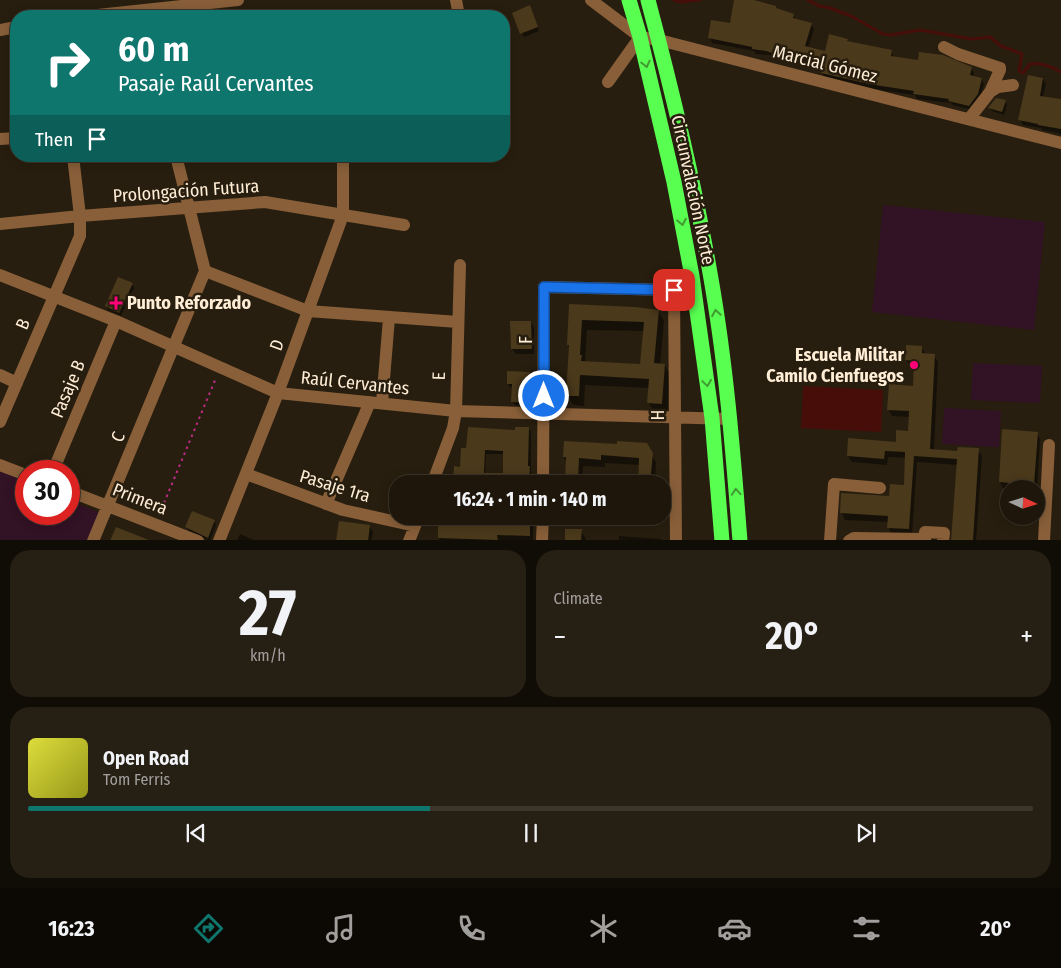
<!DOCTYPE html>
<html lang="en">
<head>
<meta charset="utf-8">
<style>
  :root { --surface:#1e160b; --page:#261f14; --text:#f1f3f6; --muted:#a19f9d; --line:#3c352c; --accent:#0f766e }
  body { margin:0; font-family:"Fira Sans Condensed",sans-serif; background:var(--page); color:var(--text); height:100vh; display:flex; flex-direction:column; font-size:19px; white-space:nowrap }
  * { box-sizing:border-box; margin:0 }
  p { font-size:16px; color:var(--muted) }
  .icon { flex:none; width:28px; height:28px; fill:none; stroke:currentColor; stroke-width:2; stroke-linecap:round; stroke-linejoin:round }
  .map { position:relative; height:540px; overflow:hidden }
  .sheet { display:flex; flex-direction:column; gap:10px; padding:10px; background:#100c06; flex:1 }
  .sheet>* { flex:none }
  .banner { position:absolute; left:10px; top:10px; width:500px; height:152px; border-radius:20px; box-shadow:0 2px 12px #0003,0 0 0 1px var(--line); background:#0f766e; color:#fff; overflow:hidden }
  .needle { width:32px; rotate:94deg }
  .fabs { position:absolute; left:1000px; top:480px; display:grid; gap:10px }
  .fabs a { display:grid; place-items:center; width:45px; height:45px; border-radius:50%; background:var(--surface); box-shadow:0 2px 12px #0003,0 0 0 1px var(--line); font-size:25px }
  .speed { position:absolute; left:15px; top:460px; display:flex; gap:10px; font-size:25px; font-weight:700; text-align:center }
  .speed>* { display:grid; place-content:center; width:65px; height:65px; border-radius:50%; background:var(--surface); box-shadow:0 2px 12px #0003,0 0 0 1px var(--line); line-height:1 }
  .speed .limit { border:8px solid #d22; background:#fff; color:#111 }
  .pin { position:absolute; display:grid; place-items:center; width:42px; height:42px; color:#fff; margin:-21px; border-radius:10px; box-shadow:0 2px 8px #0006 }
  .me { position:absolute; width:55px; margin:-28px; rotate:0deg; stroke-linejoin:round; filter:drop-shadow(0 0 4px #0008) }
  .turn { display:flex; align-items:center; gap:18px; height:105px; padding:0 25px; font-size:22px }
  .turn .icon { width:65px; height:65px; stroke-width:2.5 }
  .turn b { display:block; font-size:35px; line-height:42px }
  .then { display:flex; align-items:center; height:48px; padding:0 25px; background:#0003; gap:10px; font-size:19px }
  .big { font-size:38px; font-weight:700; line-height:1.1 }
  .sheet .widget { flex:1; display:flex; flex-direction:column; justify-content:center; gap:8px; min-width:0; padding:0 18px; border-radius:20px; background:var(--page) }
  .sheet .dial { align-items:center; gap:0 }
  .dial b { font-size:65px; line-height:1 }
  .song { display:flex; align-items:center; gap:15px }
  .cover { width:60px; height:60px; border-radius:8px; background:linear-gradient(135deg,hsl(60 70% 55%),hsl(60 70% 35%)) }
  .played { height:5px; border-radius:2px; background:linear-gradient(90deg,var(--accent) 40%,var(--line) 40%) }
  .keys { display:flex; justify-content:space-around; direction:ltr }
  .heat { display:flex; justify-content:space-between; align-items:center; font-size:28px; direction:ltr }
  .sheet .tiles { flex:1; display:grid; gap:10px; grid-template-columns:1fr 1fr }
  .widget:last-child { grid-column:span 2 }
  .trip { position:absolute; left:389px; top:475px; width:282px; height:50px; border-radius:20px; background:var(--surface); box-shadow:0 2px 12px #0003,0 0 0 1px var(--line); font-weight:700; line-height:50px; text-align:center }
  .menu { display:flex; height:80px; justify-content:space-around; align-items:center; background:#0c0904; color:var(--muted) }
  .menu .icon { width:35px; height:35px }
  .menu .current { color:var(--accent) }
  .menu b { font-size:22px; color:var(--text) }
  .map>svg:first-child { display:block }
  .green { fill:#321225 }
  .water { fill:#470e09 }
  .shadow { fill:#0007; fill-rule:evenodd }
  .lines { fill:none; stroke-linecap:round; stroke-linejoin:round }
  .stream { stroke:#470e09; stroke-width:3 }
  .building { fill:#4a391b; fill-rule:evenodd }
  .path { stroke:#bd2c86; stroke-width:2; stroke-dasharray:2.5 4; stroke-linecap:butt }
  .minor { stroke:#885f39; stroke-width:12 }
  .highway { stroke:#58ff51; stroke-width:15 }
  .oneway { stroke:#429a33 }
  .route-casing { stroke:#114b97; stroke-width:12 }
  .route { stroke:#1a73e8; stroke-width:9 }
  .poi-dot { fill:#ff0277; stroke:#281e0f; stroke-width:2 }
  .labels { text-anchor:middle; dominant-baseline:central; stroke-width:5; stroke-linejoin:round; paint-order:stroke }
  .street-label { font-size:18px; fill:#ffedd6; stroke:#281e0f }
  .poi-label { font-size:18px; font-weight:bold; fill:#ffedd6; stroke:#281e0f; text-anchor:start }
</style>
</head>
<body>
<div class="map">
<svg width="1061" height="541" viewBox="0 0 1061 541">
  <rect width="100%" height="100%" fill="#281e0f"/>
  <path class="green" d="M883,205L1045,222L1034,330L872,312Z
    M973,363L1042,366L1040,403L971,400Z
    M944,408L1001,411L999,447L942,444Z
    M0,471L26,482V514H69V500L100,513L89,540H0Z"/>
  <path class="water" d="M803,386L883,390L881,432L801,428Z"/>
  <path class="shadow" d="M736,0H747L793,15L796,20L811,24L814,29L808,48L825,53L847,40L848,43L891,51L894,58L971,68L974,73L973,77L981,79L984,84L980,99L972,110L953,105L951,103L917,99L915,95L872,89L825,78L822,73L824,66L805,61L803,66L770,55L756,54L754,51L712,43L710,38L731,24Z
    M531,10L539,31L524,37L513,13Z
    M1043,79L1046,84L1043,97L1061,100V135L1058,133L1042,130L1041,128L1023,125L1020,119Z
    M1005,101L1007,105L1004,115L992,111L990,108Z
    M132,284L134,288L121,316L108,310L106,306Z
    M570,305L658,311L664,321L660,365H665L670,375L667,413L654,412L648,402L649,388L585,385L584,406L573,405L568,395L570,348L568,345ZM587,330L644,331L641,365L585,363Z
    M531,322L534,328V354H516L512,349Z
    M921,347L925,353L934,356L938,362L934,450L958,452L978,450L982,456L976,541H952L958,465L917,462L912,535L892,534L888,527L889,522L845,520L842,513L890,497L905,486L906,458L888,457L887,465L852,462L848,456L897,443L909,432L910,417L892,416L888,409L914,387L915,366H910L906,360Z
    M529,373L531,377V390H535L537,393V406L515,405L513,402V387H510L508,384Z
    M529,429L531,432V484H455L461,468L462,449ZM486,454H504V474H485Z
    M1037,433L1040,439L1037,490L1036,489L1003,488L1000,482Z
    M646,445L656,462L655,484H639L640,465L605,463V467L583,466L582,484H566L567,463L564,457L618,446Z
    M569,516H597V518Z
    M439,517H464L466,520L529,519L533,524V541H440L439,538Z
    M214,521L216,525L210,541L189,531L187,527Z
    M369,526L373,532L371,541H338Z
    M581,531L587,541H566Z
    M240,534L256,541H237Z
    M619,536L661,539L662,541H619Z"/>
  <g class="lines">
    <path class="stream" d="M674,0L680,2L700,0
      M808,0L819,6L830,8L851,16L883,34L890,35L920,30L972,39L990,37L1001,46L1022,54L1019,71L1023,73L1030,64C1040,62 1053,67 1061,72"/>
  </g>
  <path class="building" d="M734,0H754L776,6V8L794,14L793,18L812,23L805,46L825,51L829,34L848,39L847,41L892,50L891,56L918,60L919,52L943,55L972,67L970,75L982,78L978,94L969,106L948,101L949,99L913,94L914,91L869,84L821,73L824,63L802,57L801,62L766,51L752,49V47L708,38L711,20L730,23Z
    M530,5L538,27L520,34L512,13Z
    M1028,75L1043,78L1040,96L1061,99V129L1038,125V124L1018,120Z
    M996,98L1006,100L1002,112L988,108Z
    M118,277L133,283L119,313L105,306Z
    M569,304L635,307L659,310L654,363L665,364L662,404L647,403L649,379L580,375L579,396H566L569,345H567ZM582,320L644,322L640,364L581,361L582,355H580Z
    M510,321H531L532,349H511Z
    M906,345L922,346V353L935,354L930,449L957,451L958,447L979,448L973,541H951L957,459L914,456L909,529L887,528L888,516L840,513L841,493L889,496L890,484L904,485L905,452L885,451L884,459L847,456L848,438L896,442V430L908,431L909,411L887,410L889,384L913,386L914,361L905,360Z
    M507,371L530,372L529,388H535V403L511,402L512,384H507Z
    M468,427L515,430V427H529L528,466H530L529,484H453L454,466L460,467L461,448H466ZM485,450L503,451V473H484Z
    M1002,429L1038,432L1034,485L999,482Z
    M564,441L617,444V441L647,443L653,453L650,484H638L639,458L601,455V460L579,458L578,484H565L566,457H563Z
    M192,511L215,520L208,538L185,527Z
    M438,516H465V519L508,518V516L530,517V536L497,535L498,540L438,538Z
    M339,521L370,525L368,541H336Z
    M116,527L149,540V541H110Z
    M565,529H582L581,541H565Z"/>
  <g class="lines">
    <path class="path" d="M159,515L216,378
      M554,520L664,521"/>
    <path class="minor" d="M456,0L459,16
      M591,0L640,37L659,40L1061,143
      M88,16L238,0
      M0,30L16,27
      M944,47L958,54L1000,68V70L990,92L969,119
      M608,82L640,37
      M990,92L998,87L1013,85
      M0,139L16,138
      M0,224L80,216L265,202L404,225
      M205,271L308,311L458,322
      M0,275L116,321L278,393L456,411L731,419
      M0,375L17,383
      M382,403L389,318
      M0,422L80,236V216L73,156
      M0,465L26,475
      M53,471L116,321
      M246,474L343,510L415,526
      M432,484L453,428L456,411L460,265
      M543,484L544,287L674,290L676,541
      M69,491L198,541
      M326,504L370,402
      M93,541L205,271L176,156
      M219,541L278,393L343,215V156
      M409,541L419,516
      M542,541L543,516
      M830,541L834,484L880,488
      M849,541L854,538L925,539
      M925,541V532L944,533L943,541
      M1044,541L1049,445"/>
    <path class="highway" d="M629,0L640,37L674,182L692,276L712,418L722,541
      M648,0C672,90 694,181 710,273C726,362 733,451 740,541"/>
  </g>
  <defs><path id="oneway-chevron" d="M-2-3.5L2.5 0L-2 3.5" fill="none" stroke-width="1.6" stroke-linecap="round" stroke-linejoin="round" transform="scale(1.25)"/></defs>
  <g class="oneway">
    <use href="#oneway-chevron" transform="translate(646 64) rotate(77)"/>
    <use href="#oneway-chevron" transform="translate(682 222) rotate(79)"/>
    <use href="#oneway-chevron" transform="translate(716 313) rotate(-99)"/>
    <use href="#oneway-chevron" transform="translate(707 383) rotate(82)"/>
    <use href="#oneway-chevron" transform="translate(736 492) rotate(-94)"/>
  </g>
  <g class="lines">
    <g class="route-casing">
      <path id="route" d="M544,396V287L674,290"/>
    </g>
    <use href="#route" class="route"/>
  </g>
  <g class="poi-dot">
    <path d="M113.5 295.5h5v5h5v5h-5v5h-5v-5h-5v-5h5z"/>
    <circle cx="914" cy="365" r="5"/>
  </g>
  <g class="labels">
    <g class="street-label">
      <text transform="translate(825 64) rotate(14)">Marcial Gómez</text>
      <text transform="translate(693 190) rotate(78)">Circunvalación Norte</text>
      <text transform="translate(186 191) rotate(-4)">Prolongación Futura</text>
      <text transform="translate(23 324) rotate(-67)">B</text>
      <text transform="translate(526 340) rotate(-90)">F</text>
      <text transform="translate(277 345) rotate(-70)">D</text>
      <text transform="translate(439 376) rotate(-88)">E</text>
      <text transform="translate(355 383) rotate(6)">Raúl Cervantes</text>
      <text transform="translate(68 389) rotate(-67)">Pasaje B</text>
      <text transform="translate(658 415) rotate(-90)">H</text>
      <text transform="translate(118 437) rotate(-67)">C</text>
      <text transform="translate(335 486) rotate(17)">Pasaje 1ra</text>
      <text transform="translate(140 499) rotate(21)">Primera</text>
    </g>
    <g class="poi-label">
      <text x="127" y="303">Punto Reforzado</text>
      <text x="904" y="355" text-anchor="end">Escuela Militar<tspan x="904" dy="21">Camilo Cienfuegos</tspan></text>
    </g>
  </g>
</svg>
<div class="fabs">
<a><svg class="needle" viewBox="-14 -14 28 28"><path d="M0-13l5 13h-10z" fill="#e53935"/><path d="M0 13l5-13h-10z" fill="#a19f9d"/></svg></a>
</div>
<div class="speed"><div class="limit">30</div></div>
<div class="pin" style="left:674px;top:290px;background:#d93025"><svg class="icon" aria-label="arrive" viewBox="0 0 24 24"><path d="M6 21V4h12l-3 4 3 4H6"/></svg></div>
<svg class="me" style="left:544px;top:396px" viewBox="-20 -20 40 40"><circle r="17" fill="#1a73e8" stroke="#fff" stroke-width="3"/><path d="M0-11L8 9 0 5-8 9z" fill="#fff"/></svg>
<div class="trip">16:24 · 1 min · 140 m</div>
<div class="banner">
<div class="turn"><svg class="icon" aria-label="right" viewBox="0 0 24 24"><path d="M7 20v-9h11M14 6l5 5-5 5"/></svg><div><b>60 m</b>Pasaje Raúl Cervantes</div></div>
<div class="then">Then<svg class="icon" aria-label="arrive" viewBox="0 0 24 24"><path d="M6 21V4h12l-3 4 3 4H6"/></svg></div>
</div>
</div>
<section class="sheet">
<div class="tiles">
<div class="widget dial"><b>27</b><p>km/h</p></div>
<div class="widget"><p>Climate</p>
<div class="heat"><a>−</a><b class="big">20°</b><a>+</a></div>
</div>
<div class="widget">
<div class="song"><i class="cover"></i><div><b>Open Road</b><p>Tom Ferris</p></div></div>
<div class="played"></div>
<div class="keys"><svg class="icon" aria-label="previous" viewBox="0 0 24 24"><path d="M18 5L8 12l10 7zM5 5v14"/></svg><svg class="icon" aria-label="pause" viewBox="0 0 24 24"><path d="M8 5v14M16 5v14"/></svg><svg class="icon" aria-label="next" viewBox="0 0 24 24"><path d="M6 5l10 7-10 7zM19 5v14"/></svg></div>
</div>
</div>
</section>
<nav class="menu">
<b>16:23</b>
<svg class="icon current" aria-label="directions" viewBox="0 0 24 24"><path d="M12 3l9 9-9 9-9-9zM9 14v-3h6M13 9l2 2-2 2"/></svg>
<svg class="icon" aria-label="music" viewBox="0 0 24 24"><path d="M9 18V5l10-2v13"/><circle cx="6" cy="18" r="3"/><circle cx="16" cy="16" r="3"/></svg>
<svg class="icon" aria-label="phone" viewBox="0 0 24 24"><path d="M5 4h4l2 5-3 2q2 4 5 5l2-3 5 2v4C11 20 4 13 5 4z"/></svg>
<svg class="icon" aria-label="climate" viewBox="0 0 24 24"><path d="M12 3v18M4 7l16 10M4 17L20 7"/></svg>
<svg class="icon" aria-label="car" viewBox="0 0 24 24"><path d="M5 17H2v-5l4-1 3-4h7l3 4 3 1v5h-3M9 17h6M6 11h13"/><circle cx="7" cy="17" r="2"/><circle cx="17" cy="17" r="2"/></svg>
<svg class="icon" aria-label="filters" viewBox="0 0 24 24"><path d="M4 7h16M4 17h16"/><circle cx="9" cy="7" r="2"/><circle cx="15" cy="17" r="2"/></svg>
<b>20°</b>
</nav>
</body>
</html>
